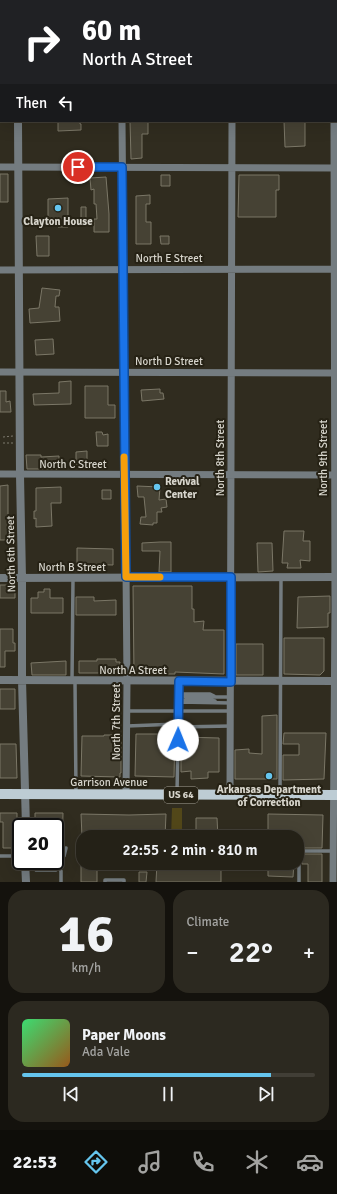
<!DOCTYPE html>
<html lang="en">
<head>
<meta charset="utf-8">
<style>
  :root { --surface:#242117; --page:#2c2920; --text:#f1f3f6; --muted:#a3a3a1; --line:#413e36; --accent:#65c5ee }
  body { margin:0; font-family:Signika,sans-serif; background:var(--page); color:var(--text); height:100vh; display:flex; flex-direction:column; font-size:15px; white-space:nowrap }
  * { box-sizing:border-box; margin:0 }
  p { font-size:13px; color:var(--muted) }
  .icon { flex:none; width:22px; height:22px; fill:none; stroke:currentColor; stroke-width:2; stroke-linecap:round; stroke-linejoin:round }
  .map { position:relative; height:882px; overflow:hidden }
  .drawer { display:flex; flex-direction:column; gap:8px; padding:8px; background:#14120d; flex:1 }
  .drawer>* { flex:none }
  .guide { position:absolute; left:0px; top:0px; width:337px; height:122px; box-shadow:0 4px 16px #0002,0 0 0 1px var(--line); background:#202124; color:#fff; overflow:hidden }
  .speed { position:absolute; left:12px; top:818px; display:flex; gap:8px; font-size:20px; font-weight:700; text-align:center }
  .speed>* { display:grid; place-content:center; width:52px; height:52px; border-radius:50%; background:var(--surface); box-shadow:0 4px 16px #0002,0 0 0 1px var(--line); line-height:1 }
  .speed .limit { border:2px solid #111; border-radius:6px; background:#fff; color:#111 }
  .pin { position:absolute; display:grid; place-items:center; width:34px; height:34px; color:#fff; margin:-17px; border:2px solid #fff; border-radius:50%; box-shadow:0 1px 4px #0007 }
  .me { position:absolute; width:44px; margin:-22px; rotate:1deg; stroke-linejoin:round; filter:drop-shadow(0 0 3px #0008) }
  .turn { display:flex; align-items:center; gap:14px; height:84px; padding:0 16px; font-size:18px }
  .turn .icon { width:52px; height:52px; stroke-width:2.5 }
  .turn b { display:block; font-size:28px; line-height:34px }
  .then { display:flex; align-items:center; height:38px; padding:0 16px; background:#0003; gap:8px; font-size:15px }
  .big { font-size:30px; font-weight:600; line-height:1.1 }
  .drawer .widget { flex:1; display:flex; flex-direction:column; justify-content:center; gap:6px; min-width:0; padding:0 14px; border-radius:16px; background:var(--page) }
  .drawer .dial { align-items:center; gap:0 }
  .dial b { font-size:52px; line-height:1 }
  .song { display:flex; align-items:center; gap:12px }
  .cover { width:48px; height:48px; border-radius:6px; background:linear-gradient(135deg,hsl(140 70% 55%),hsl(30 70% 35%)) }
  .played { height:4px; border-radius:2px; background:linear-gradient(90deg,var(--accent) 85%,var(--line) 85%) }
  .keys { display:flex; justify-content:space-around; direction:ltr }
  .heat { display:flex; justify-content:space-between; align-items:center; font-size:22px; direction:ltr }
  .drawer .tiles { flex:1; display:grid; gap:8px; grid-template-columns:1fr 1fr }
  .widget:last-child { grid-column:span 2 }
  .trip { position:absolute; left:76px; top:830px; width:228px; height:40px; border-radius:16px; background:var(--surface); box-shadow:0 4px 16px #0002,0 0 0 1px var(--line); font-weight:600; line-height:40px; text-align:center }
  .dock { display:flex; height:64px; justify-content:space-around; align-items:center; background:#0e0d09; color:var(--muted) }
  .dock .icon { width:28px; height:28px }
  .dock .current { color:var(--accent) }
  .dock b { font-size:18px; color:var(--text) }
  .map>svg:first-child { display:block }
  .green { fill:#524719 }
  .building { fill:#464234; stroke:#7b7767 }
  .lines { fill:none; stroke-linecap:round; stroke-linejoin:round }
  .path { stroke:#7d7a6f; stroke-width:1; stroke-dasharray:2 2; stroke-linecap:butt }
  .service { stroke:#747c80; stroke-width:3.5 }
  .minor { stroke:#747c80; stroke-width:7 }
  .tertiary { stroke:#747c80; stroke-width:8 }
  .primary { stroke:#bdccd4; stroke-width:10 }
  .route-casing { stroke:#114b97; stroke-width:10 }
  .route { stroke:#1a73e8; stroke-width:7 }
  .slow { stroke:#f59e0b; stroke-width:7 }
  .poi-dot { fill:#65c5ee; stroke:#262215; stroke-width:1.5 }
  .labels { text-anchor:middle; dominant-baseline:central; stroke-width:4; stroke-linejoin:round; paint-order:stroke }
  .shield { fill:#262215; stroke:#a29f95; stroke-width:1 }
  .shield-label { font-size:10px; font-weight:bold; fill:#d7d5cc }
  .poi-label { font-size:11px; font-weight:bold; fill:#d7d5cc; stroke:#262215 }
  .street-label { font-size:11px; fill:#d7d5cc; stroke:#262215 }
</style>
</head>
<body>
<div class="map">
<svg width="337" height="882" viewBox="0 0 337 882">
  <rect width="100%" height="100%" fill="#302c1f"/>
  <path class="green" d="M172,808H182V835L192,836V837H171Z"/>
  <path class="building" d="M58,121H80V124H81V130L58,131Z
    M130,121H148V134H142V158L131,159Z
    M284,121H305V146L285,147Z
    M0,174H8V202H0Z
    M161,175H170V186H161Z
    M239,175H279V190H276V217H238Z
    M106,177L109,214V232H94V219H97L96,204H94V189L91,190L90,178Z
    M150,195V204H146V222H151V244H136V196Z
    M68,198V227H58V218H48V199Z
    M81,207H86V219L81,220Z
    M36,236H49V256H37Z
    M160,236H169V244H161Z
    M42,288L60,290L59,296H56L55,307H59L60,321L30,323L29,309L39,308Z
    M53,339L54,354L36,355L35,340Z
    M71,381V404L34,405L33,394L59,393V382Z
    M85,386H108V405H115V418H85Z
    M160,389V393H163L164,399L142,401L141,390Z
    M0,391H6V402L10,401L11,412H0Z
    M96,432H102L103,435L108,434V446H97Z
    M87,451V464H76V452Z
    M26,455H41V457L59,456V469H27Z
    M8,485V540H0V486Z
    M137,486L160,487L159,500L166,499L167,507L161,508L162,512H157V523H153V525L140,524L141,517H146L144,497H138Z
    M61,487V503H51L52,526L36,527V518L34,519V511H36V488Z
    M102,490H111V499H102Z
    M284,531H304L303,541H310V561L300,560L301,568H287L288,563H282Z
    M160,542H171V572H159L160,551H142V543Z
    M257,543H272L273,571L258,572Z
    M77,548L113,549V565L77,564Z
    M0,585H15V598H0Z
    M133,586H192V609H194V622L204,621L203,630H224V674L175,672V674H134Z
    M44,589H50V598H63V613H31V598H38V592H44Z
    M330,596V613H328V627L297,628L298,597Z
    M76,597H94V601L116,600V615H76Z
    M0,629H13V643H15V651H5V667H0Z
    M284,638H324V671L320,675L284,674Z
    M236,644H263V675H236Z
    M97,659H116V662H120L119,673H79V661H97Z
    M66,661V675H32L31,663Z
    M0,689H15V709H0Z
    M277,715V779H235V750L249,749V753L262,754V716Z
    M284,733H326L324,779L283,780V755H299V744H283Z
    M136,734H175L174,777L135,776Z
    M104,735H121V773H120V777L81,776L82,736H104Z
    M181,737L219,738V772H208V778L191,779V771L181,772Z
    M0,744H16L17,778H0Z
    M0,813H17V848H3V822H0Z
    M35,813H63L62,851H55V827H35Z
    M81,814L129,815L166,814L165,837H82Z
    M268,814L323,815L322,848H297V837H268Z
    M196,818H217L218,837H196Z
    M302,854H322V882H308V864H302Z
    M81,863H97V882H81Z
    M136,863H144V869H136Z
    M157,863H221V882H156Z
    M268,863H294L293,877L268,876Z
    M139,872H147L146,882H139Z"/>
  <g class="lines">
    <path class="path" d="M3,437L13,436
      M3,443H13"/>
    <path class="service" d="M72,681L73,579
      M75,681L76,793
      M179,691L182,694H210L214,696
      M179,695L188,697H231
      M179,698L182,700H210L215,701
      M179,702L231,703
      M127,711H230
      M127,726L178,724
      M178,727L231,726
      M177,794L179,681
      M280,794L281,577
      M0,856H21
      M55,860H59L64,856L66,848
      M37,864H57L58,867L56,870H36L33,867Z
      M25,867H58L61,871V882
      M105,882V880H124V882
      M299,882V851H332"/>
    <path class="minor" d="M120,0V1
      M232,1V0
      M335,1V0
      M0,65H1
      M336,65L337,64
      M122,121L127,681L126,795
      M0,167L337,168
      M0,270L337,269
      M0,372L337,373
      M0,474L337,475
      M230,795L232,121
      M333,882L335,607L334,121"/>
    <path class="tertiary" d="M16,0V1
      M18,121L20,475L22,578V680L26,827
      M0,578L337,577
      M0,680L337,681
      M25,861L26,882"/>
    <path class="primary" d="M0,794L337,795"/>
  </g>
  <g class="lines">
    <g class="route-casing">
      <path id="route" d="M78,167H122L126,577H231V682L179,681L178,740"/>
    </g>
    <use href="#route" class="route"/>
    <path class="slow" d="M124,457L126,577H160"/>
  </g>
  <g class="poi-dot">
    <circle cx="58" cy="208" r="4"/>
    <circle cx="157" cy="487" r="4"/>
    <circle cx="269" cy="776" r="4"/>
  </g>
  <g class="labels">
    <rect class="shield" x="164" y="787" width="34" height="16" rx="3"/>
    <g class="shield-label">
      <text x="181" y="795">US 64</text>
    </g>
    <g class="poi-label">
      <text x="58" y="221">Clayton House</text>
      <text x="165" y="481" text-anchor="start">Revival<tspan x="165" dy="13">Center</tspan></text>
      <text x="269" y="789">Arkansas Department<tspan x="269" dy="13">of Correction</tspan></text>
    </g>
    <g class="street-label">
      <text x="169" y="258">North E Street</text>
      <text x="169" y="361">North D Street</text>
      <text transform="translate(220 458) rotate(-90)">North 8th Street</text>
      <text transform="translate(323 458) rotate(-90)">North 9th Street</text>
      <text x="73" y="464">North C Street</text>
      <text transform="translate(11 554) rotate(-91)">North 6th Street</text>
      <text x="72" y="567">North B Street</text>
      <text x="133" y="670">North A Street</text>
      <text transform="translate(116 722) rotate(-90)">North 7th Street</text>
      <text x="109" y="782">Garrison Avenue</text>
    </g>
  </g>
</svg>
<div class="speed"><div class="limit">20</div></div>
<div class="pin" style="left:78px;top:167px;background:#d93025"><svg class="icon" aria-label="arrive" viewBox="0 0 24 24"><path d="M6 21V4h12l-3 4 3 4H6"/></svg></div>
<svg class="me" style="left:178px;top:740px" viewBox="-20 -20 40 40"><circle r="19" fill="#fff"/><path d="M0-13L10 11 0 6-10 11z" fill="#1a73e8"/></svg>
<div class="trip">22:55 · 2 min · 810 m</div>
<div class="guide">
<div class="turn"><svg class="icon" aria-label="right" viewBox="0 0 24 24"><path d="M7 20v-9h11M14 6l5 5-5 5"/></svg><div><b>60 m</b>North A Street</div></div>
<div class="then">Then<svg class="icon" aria-label="left" viewBox="0 0 24 24"><path d="M17 20v-9H6M10 6l-5 5 5 5"/></svg></div>
</div>
</div>
<section class="drawer">
<div class="tiles">
<div class="widget dial"><b>16</b><p>km/h</p></div>
<div class="widget"><p>Climate</p>
<div class="heat"><a>−</a><b class="big">22°</b><a>+</a></div>
</div>
<div class="widget">
<div class="song"><i class="cover"></i><div><b>Paper Moons</b><p>Ada Vale</p></div></div>
<div class="played"></div>
<div class="keys"><svg class="icon" aria-label="previous" viewBox="0 0 24 24"><path d="M18 5L8 12l10 7zM5 5v14"/></svg><svg class="icon" aria-label="pause" viewBox="0 0 24 24"><path d="M8 5v14M16 5v14"/></svg><svg class="icon" aria-label="next" viewBox="0 0 24 24"><path d="M6 5l10 7-10 7zM19 5v14"/></svg></div>
</div>
</div>
</section>
<nav class="dock">
<b>22:53</b>
<svg class="icon current" aria-label="directions" viewBox="0 0 24 24"><path d="M12 3l9 9-9 9-9-9zM9 14v-3h6M13 9l2 2-2 2"/></svg>
<svg class="icon" aria-label="music" viewBox="0 0 24 24"><path d="M9 18V5l10-2v13"/><circle cx="6" cy="18" r="3"/><circle cx="16" cy="16" r="3"/></svg>
<svg class="icon" aria-label="phone" viewBox="0 0 24 24"><path d="M5 4h4l2 5-3 2q2 4 5 5l2-3 5 2v4C11 20 4 13 5 4z"/></svg>
<svg class="icon" aria-label="climate" viewBox="0 0 24 24"><path d="M12 3v18M4 7l16 10M4 17L20 7"/></svg>
<svg class="icon" aria-label="car" viewBox="0 0 24 24"><path d="M5 17H2v-5l4-1 3-4h7l3 4 3 1v5h-3M9 17h6M6 11h13"/><circle cx="7" cy="17" r="2"/><circle cx="17" cy="17" r="2"/></svg>
</nav>
</body>
</html>
